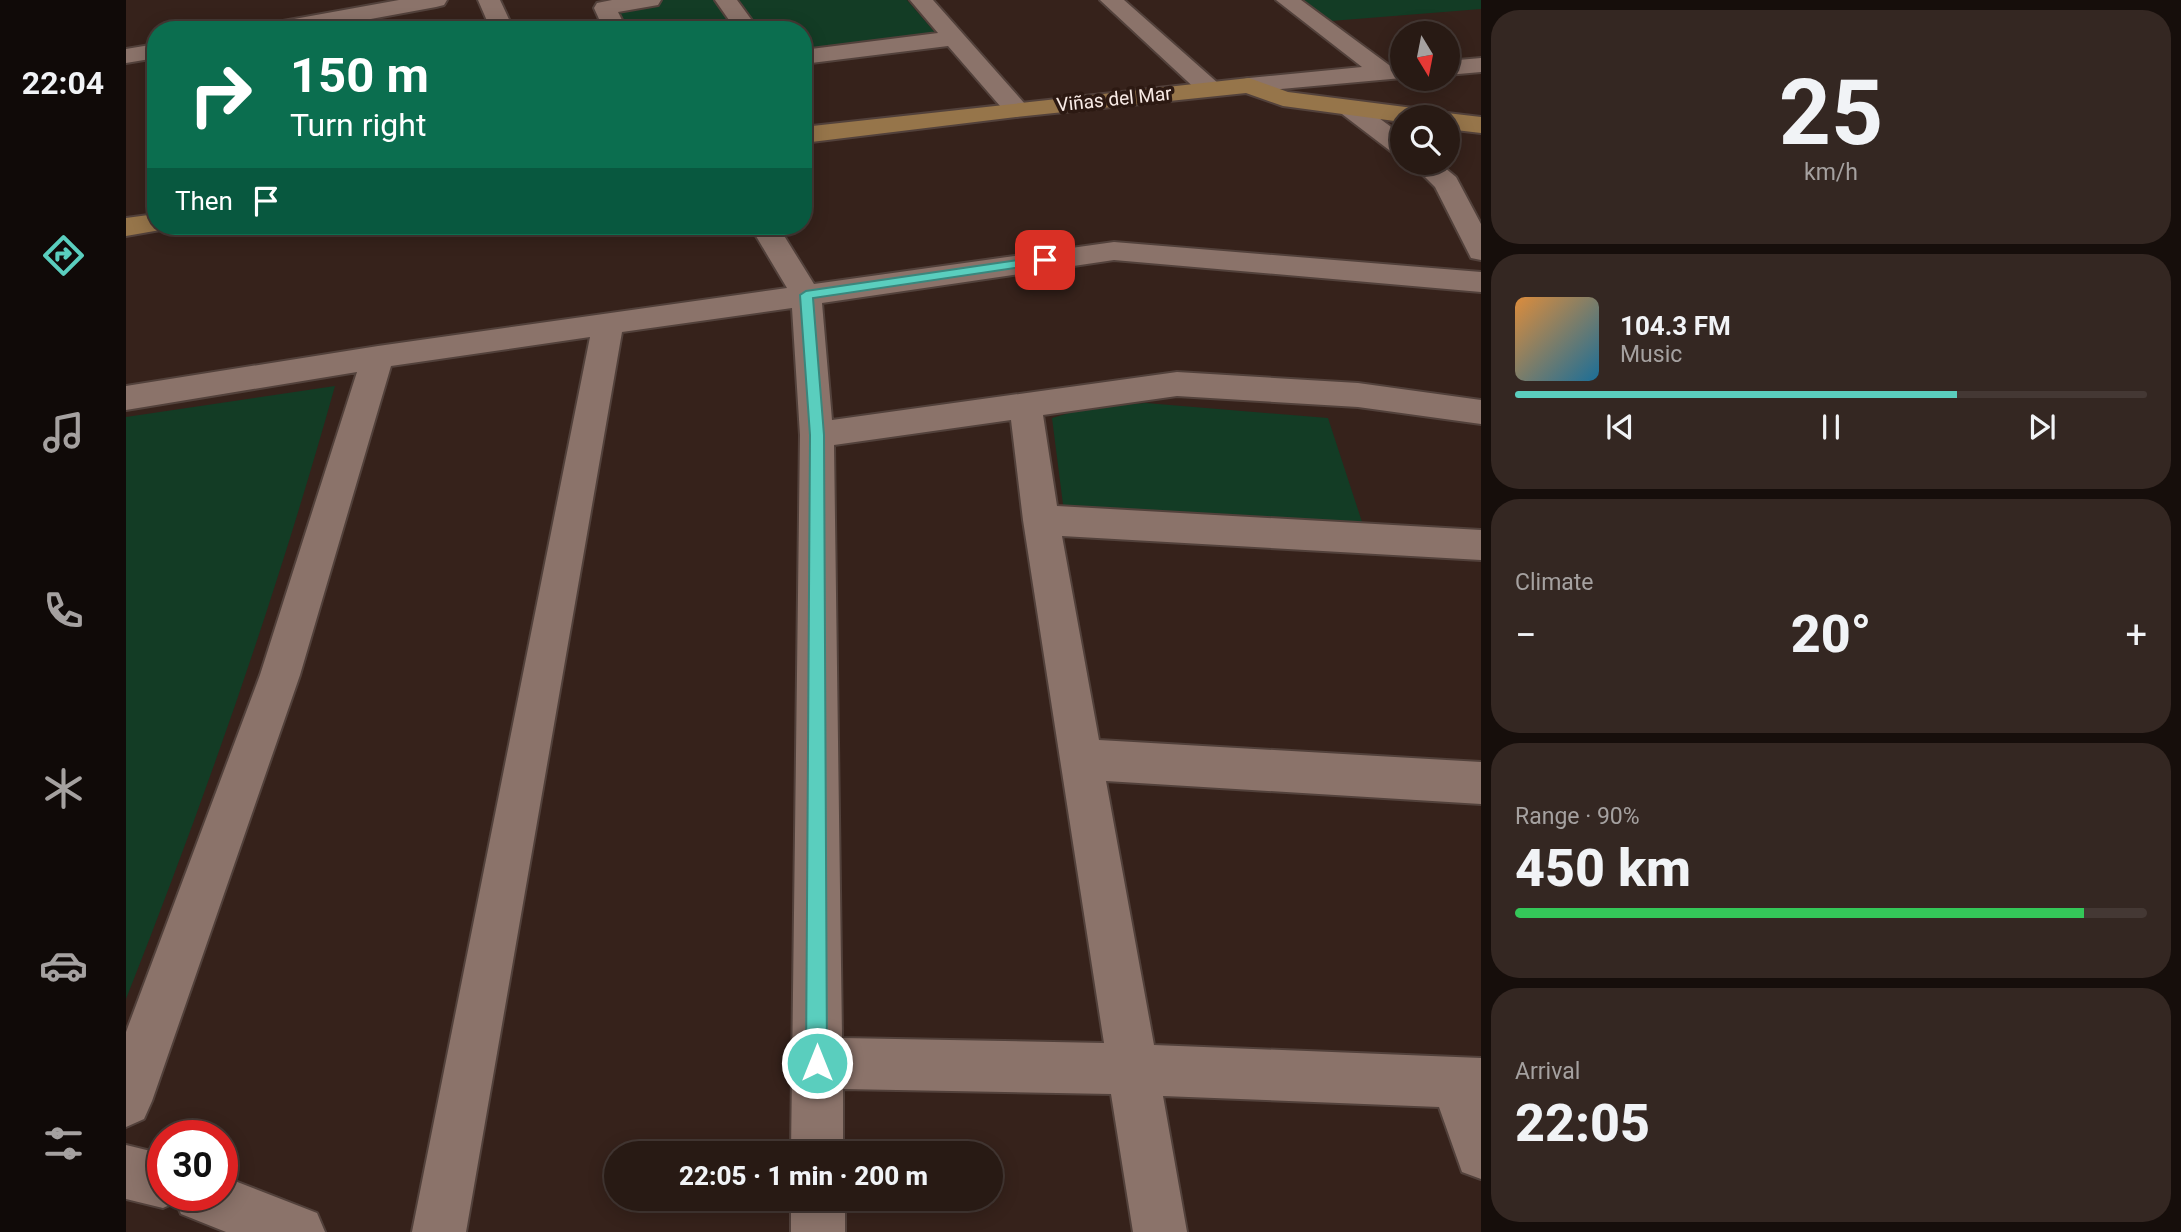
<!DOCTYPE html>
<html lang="en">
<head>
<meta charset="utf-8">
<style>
  :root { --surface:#281a14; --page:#342722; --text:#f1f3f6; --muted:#a5a1a0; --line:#443834; --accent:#5acebe }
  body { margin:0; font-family:Roboto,sans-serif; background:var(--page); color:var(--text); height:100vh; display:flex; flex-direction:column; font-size:26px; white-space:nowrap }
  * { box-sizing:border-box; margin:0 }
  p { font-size:23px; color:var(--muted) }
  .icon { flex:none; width:38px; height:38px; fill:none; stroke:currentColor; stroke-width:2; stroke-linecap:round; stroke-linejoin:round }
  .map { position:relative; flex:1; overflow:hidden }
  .side { display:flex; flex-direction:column; gap:10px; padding:10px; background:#160e0b; width:700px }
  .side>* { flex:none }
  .hud { position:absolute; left:21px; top:21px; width:665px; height:214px; border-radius:28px; box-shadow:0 4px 18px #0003,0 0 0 2px var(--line); background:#0b6e4f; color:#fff; overflow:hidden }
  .needle { width:46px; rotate:170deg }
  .buttons { position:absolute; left:1264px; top:21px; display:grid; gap:14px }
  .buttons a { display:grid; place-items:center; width:70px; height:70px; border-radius:50%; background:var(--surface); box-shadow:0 4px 18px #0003,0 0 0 2px var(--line); font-size:35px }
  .speed { position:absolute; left:21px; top:1120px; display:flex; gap:14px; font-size:35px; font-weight:700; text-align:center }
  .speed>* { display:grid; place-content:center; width:91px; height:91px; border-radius:50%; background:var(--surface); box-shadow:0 4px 18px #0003,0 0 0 2px var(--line); line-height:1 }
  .speed .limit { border:10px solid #d22; background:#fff; color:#111 }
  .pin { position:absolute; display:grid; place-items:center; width:60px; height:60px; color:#fff; margin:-30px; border-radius:14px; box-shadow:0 4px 10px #0006 }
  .me { position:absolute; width:77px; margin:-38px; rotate:0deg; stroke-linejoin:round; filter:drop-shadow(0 0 5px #0008) }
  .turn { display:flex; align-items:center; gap:24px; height:147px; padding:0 28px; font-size:32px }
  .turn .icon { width:91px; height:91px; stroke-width:2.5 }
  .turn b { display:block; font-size:49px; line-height:60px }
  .then { display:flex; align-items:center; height:66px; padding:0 28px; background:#0003; gap:14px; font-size:26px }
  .big { font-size:52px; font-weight:800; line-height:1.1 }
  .side .widget { flex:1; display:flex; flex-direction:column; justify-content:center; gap:10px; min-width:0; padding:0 24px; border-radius:28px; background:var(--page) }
  .side .dial { align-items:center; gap:0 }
  .dial b { font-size:91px; line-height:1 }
  .song { display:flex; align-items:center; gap:21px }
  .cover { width:84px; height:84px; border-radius:10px; background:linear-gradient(135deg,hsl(30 70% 55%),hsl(200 70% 35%)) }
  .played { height:7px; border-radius:4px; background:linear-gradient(90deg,var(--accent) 70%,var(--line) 70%) }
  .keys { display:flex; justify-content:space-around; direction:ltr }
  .heat { display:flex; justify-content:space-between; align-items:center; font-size:38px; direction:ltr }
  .charge { height:10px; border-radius:5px; background:linear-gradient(90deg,#34c759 90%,var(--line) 0) }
  .trip { position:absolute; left:478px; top:1141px; width:399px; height:70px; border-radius:35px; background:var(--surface); box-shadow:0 4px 18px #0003,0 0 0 2px var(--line); font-weight:800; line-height:70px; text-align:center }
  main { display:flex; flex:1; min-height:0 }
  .tab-bar { display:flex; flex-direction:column; width:126px; justify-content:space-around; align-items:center; background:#100a08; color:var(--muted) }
  .tab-bar .icon { width:49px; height:49px }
  .tab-bar .on { color:var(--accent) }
  .tab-bar b { font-size:32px; color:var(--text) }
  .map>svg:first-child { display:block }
  .green { fill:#133c25 }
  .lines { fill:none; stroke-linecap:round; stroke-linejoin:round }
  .street-casing { stroke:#52413b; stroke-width:4 }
  .secondary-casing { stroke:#52413b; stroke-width:4 }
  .street { fill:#8b736a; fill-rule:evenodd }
  .secondary { fill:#96754a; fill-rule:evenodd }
  .route { fill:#5acebe; stroke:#3a867c; stroke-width:2 }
  .labels { text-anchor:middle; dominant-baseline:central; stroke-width:7; stroke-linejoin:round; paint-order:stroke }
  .far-street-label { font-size:19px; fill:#f8eae5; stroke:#2c1912 }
</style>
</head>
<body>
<main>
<nav class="tab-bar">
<b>22:04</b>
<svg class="icon on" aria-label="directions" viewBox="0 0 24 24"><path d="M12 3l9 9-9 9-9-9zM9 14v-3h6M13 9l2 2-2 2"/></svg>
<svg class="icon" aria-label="music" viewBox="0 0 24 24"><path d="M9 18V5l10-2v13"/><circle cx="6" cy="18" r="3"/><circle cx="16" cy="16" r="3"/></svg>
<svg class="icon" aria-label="phone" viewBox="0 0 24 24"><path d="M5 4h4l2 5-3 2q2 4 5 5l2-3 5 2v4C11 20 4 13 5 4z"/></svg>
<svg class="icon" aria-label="climate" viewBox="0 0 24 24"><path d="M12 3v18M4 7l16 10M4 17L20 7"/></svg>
<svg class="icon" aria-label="car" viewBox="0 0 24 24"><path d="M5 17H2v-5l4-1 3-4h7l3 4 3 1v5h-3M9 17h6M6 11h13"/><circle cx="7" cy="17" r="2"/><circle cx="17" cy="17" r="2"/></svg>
<svg class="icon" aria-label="filters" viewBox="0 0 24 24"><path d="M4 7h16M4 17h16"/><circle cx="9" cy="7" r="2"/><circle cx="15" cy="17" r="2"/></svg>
</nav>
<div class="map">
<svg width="1355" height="1232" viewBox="0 0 1355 1232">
  <rect width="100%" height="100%" fill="#36221b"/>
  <path class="green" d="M536,0H592L614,30H492L482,10Z
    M606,0H781L814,38L677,56V30H629Z
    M1177,0H1355V9L1205,21Z
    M209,386C151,594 79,799 0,999V417Z
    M1020,403L1202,418L1238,528L938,512L926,418L960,408Z"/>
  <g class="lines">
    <g class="street-casing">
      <path id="street" d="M273,0H321L318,5L310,7L185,30H135L138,25L146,23Z
        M352,0H374L388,30H365Z
        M486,0H535L532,5L492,12L501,30H478L468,8L471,3Z
        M589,0H611L633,30H610Z
        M784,0H807L899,104L903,109L899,114L890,117L881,114L822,46L677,64V50L812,33Z
        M974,0H998L1093,84L1096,89L1093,94L1084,96L1075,94Z
        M1150,0H1175L1263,65L1276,64V78L1123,92L1114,90L1111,85L1114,80L1123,78L1236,67Z
        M30,44V58L0,63V49Z
        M1355,58V72L1321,75V61Z
        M1225,101L1234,104L1276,135V155L1267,153L1216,114L1212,109L1216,104Z
        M1285,163H1313L1330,177L1355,224V260L1345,258L1309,187Z
        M624,226H652L688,284L988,242L1355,272V292L988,260L696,303L706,420L1051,372L1232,383L1355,400V424L1232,407L1051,396L917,415L931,506L1355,530V560L936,536L973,740L1355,762V804L980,781L1028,1045L1355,1058V1179L1336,1172L1313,1107L1037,1096L1061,1232H1007L985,1094L717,1089V1153H665L674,435L666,308L496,332L340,1232H286L464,337L265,366L174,675L26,1101L18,1119L0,1127V1032L134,675L231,372L0,410V386L252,346L661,288ZM885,420L897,520L978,1043L716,1038L708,445Z
        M0,1145L37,1154V1195H96V1176L191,1213L199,1232H100L55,1214L50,1202L37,1208L0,1199Z
        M665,1199H719V1232H665Z"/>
    </g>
    <g class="secondary-casing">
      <path id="secondary" d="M1123,78L1162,92L1295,109L1304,112L1308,117H1276V122L1157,106L1120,93L890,117L677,143V127Z
        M1321,113L1355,117V133L1321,129V117H1311Z
        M30,214V226H42L40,229L0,236V218Z"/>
    </g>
    <use href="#street" class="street"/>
    <use href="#secondary" class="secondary"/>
  </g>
  <path class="route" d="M919,256L925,260L923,263L687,298L698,435L701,1063L698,1071L691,1074L684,1071L680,1063L684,435L674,295L680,291Z"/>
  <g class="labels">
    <g class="far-street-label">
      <text transform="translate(988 99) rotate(-6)">Viñas del Mar</text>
    </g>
  </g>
</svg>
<div class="buttons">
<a><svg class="needle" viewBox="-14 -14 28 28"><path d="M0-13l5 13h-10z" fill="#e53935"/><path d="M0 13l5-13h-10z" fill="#a5a1a0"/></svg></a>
<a><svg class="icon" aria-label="search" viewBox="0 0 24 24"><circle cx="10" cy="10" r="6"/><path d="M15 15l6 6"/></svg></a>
</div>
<div class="speed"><div class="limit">30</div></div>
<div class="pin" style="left:919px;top:260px;background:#d93025"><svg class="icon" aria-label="arrive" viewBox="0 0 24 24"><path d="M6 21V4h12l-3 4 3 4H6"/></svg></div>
<svg class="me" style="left:691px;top:1063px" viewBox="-20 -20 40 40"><circle r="17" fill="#5acebe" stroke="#fff" stroke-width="3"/><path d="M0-11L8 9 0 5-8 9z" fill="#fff"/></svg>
<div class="trip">22:05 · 1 min · 200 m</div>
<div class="hud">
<div class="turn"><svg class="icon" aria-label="right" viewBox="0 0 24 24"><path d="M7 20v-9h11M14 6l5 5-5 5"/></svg><div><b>150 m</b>Turn right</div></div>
<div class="then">Then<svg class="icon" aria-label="arrive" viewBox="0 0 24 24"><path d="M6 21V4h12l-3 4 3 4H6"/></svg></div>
</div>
</div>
<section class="side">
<div class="widget dial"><b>25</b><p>km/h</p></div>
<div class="widget">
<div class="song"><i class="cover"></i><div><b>104.3 FM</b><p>Music</p></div></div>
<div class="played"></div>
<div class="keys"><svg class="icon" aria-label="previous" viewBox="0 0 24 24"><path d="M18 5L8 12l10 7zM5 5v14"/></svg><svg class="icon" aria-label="pause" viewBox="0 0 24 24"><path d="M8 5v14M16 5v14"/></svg><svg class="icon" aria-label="next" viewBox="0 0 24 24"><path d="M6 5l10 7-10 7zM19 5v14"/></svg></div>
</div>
<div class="widget"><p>Climate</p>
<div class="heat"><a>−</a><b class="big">20°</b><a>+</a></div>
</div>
<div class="widget"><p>Range · 90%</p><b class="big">450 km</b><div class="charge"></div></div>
<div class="widget"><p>Arrival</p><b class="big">22:05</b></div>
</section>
</main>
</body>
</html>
